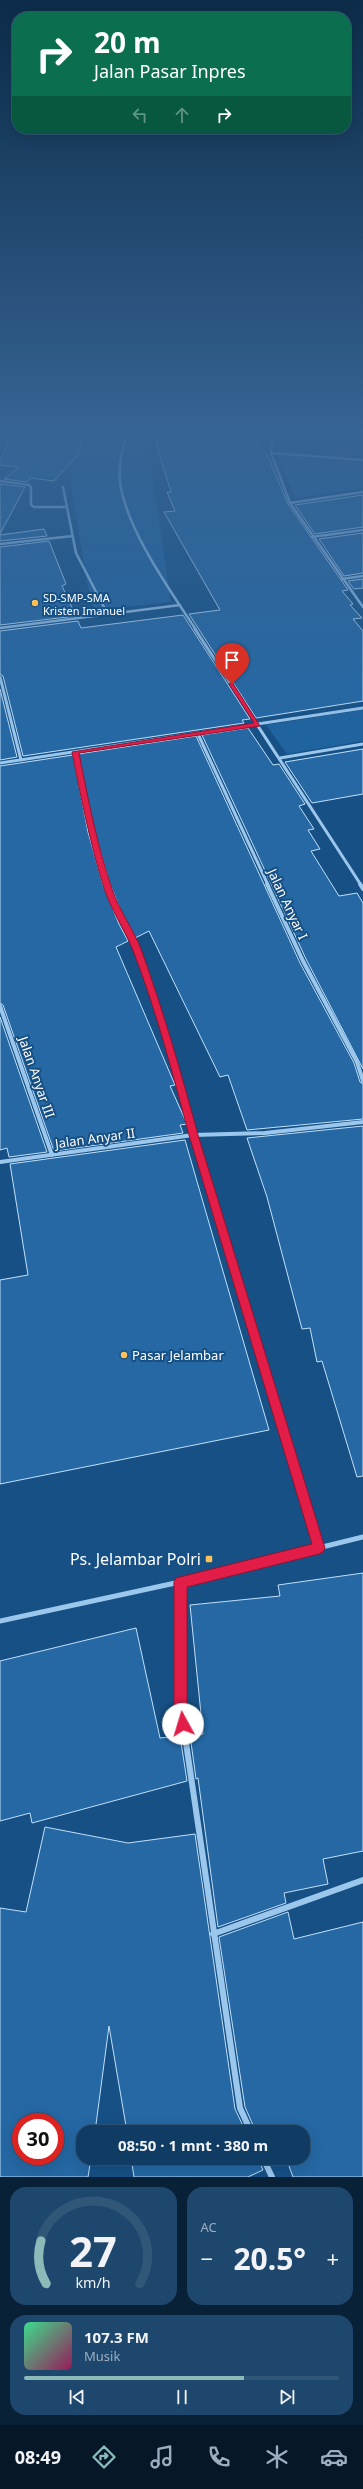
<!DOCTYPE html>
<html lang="id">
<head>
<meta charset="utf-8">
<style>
  :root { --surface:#103c64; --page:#1e476d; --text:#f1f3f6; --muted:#9cadbf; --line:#305678; --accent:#8bbbb9 }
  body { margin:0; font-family:"Noto Sans",sans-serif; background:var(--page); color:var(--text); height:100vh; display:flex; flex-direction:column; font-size:15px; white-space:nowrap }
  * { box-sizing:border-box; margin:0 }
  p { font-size:13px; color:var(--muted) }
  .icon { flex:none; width:22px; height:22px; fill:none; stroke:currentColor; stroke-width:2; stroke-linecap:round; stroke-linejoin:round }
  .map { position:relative; height:2177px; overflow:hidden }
  .sheet { display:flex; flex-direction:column; gap:10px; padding:10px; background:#092137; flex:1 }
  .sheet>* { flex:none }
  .top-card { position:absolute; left:12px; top:12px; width:339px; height:122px; border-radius:16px; box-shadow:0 4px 16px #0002,0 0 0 1px var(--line); background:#0b6e4f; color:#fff; overflow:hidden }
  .speed { position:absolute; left:12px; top:2113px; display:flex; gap:8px; font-size:20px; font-weight:700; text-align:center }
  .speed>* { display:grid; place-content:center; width:52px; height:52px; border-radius:50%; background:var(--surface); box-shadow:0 4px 16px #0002,0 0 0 1px var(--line); line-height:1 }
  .speed .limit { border:6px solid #d22; background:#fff; color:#111 }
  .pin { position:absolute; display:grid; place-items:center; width:34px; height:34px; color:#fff; margin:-41px -17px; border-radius:50% 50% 50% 0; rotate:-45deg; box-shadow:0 0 4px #0007 }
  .pin .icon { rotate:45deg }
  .me { position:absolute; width:44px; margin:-22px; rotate:354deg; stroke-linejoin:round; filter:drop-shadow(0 0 3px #0008) }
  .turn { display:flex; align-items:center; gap:14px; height:84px; padding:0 16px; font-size:18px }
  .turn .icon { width:52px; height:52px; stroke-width:2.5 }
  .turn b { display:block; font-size:28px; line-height:34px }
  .lanes { display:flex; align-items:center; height:38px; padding:0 16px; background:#0003; justify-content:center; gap:20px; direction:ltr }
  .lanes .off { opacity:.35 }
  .big { font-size:30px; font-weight:700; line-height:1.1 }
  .sheet .card { flex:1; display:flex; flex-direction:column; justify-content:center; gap:6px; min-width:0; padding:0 14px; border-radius:16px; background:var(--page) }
  .sheet .dial { align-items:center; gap:0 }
  .dial svg { height:104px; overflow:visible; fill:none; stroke:var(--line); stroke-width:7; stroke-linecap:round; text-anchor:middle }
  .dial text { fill:var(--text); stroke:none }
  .song { display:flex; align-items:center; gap:12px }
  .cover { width:48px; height:48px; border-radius:6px; background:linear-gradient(135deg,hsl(150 70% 55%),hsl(330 70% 35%)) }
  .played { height:4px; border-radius:2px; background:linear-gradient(90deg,var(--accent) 70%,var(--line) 70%) }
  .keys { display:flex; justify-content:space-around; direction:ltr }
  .heat { display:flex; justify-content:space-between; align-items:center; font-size:22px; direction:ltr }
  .sheet .tiles { flex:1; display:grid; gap:10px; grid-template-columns:1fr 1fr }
  .card:last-child { grid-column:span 2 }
  .trip { position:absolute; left:76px; top:2125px; width:234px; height:40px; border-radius:16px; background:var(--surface); box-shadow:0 4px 16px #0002,0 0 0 1px var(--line); font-weight:700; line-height:40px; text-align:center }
  .menu { display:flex; height:64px; justify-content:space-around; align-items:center; background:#061828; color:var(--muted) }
  .menu .icon { width:28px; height:28px }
  .menu .current { color:var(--accent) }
  .menu b { font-size:18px; color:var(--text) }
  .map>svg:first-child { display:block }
  .green { fill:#1f639f }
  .building { fill:#2568a4; stroke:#c1e0fa; fill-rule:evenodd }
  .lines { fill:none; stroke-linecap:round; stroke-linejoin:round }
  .street-far4 { stroke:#9bc7ed; stroke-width:2.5 }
  .street-far3 { stroke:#9bc7ed; stroke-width:3 }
  .street-far2 { stroke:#9bc7ed; stroke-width:4 }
  .street-far1 { stroke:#9bc7ed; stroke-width:5 }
  .street { stroke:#9bc7ed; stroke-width:6 }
  .route { fill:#e11d48; stroke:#92132f }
  .poi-dot { fill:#ffc058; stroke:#165085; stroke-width:1.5 }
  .labels { text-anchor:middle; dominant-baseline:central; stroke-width:4; stroke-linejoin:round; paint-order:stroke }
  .far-poi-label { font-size:11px; fill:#fff; stroke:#165085; text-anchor:start }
  .street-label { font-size:13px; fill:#fff; stroke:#165085 }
  .poi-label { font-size:13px; fill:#fff; stroke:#165085; text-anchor:start }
  .near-poi-label { font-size:16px; fill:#fff; stroke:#165085; text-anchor:end }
</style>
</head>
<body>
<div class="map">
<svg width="363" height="2177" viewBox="0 0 363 2177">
  <rect width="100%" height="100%" fill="#165085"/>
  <path class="green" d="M81,431H146L171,602L94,610L87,582L72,492L71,460Z
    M279,456L363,463V488L295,498Z
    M363,710V741L287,754L266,725Z"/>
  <path class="building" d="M13,431H84L77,456L54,481L30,478L27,482L4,479L19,467L0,465V460Z
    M221,431H243L267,454L288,504L348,590L342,591L353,604L350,605L362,618L353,619L363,631V701L256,718L189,614L220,610L164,512L175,511L167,492H171L157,447L158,434H221Z
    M0,484L25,487L0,534Z
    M363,495V527L315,534L295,505Z
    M44,529L47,536L0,541V535Z
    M363,533V573L344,576L319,539Z
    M49,541L66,584L62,586L76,616L0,625V547Z
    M363,579V588L354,589L348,581Z
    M183,615L250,719L242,720L244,723L23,756L3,676L0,674V631L78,621L81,628Z
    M0,689L17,757L0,760Z
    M248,728L273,765L279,764L305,804L299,806L314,829L308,830L320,849L311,851L329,880L339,896L357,893L363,903V1069L306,959L202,735Z
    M196,736L300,963L354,1063L360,1082L363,1084V1119L247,1130L228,1075L220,1077L149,931L135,938L125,921L110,884L94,830L78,754Z
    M363,749V794L312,803L285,762Z
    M73,755L88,832L103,885L119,924L128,941L116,947L175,1085L170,1086L187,1124L180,1125L183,1133L54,1151L3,1005L0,1003V766Z
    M0,1017L47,1152L9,1157L7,1148L0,1150Z
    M363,1126V1476L357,1477L322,1361L317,1362L310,1328L302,1329L267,1197L247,1138Z
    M185,1140L269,1430L0,1484V1280L28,1275L10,1164Z
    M363,1573V1851L323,1859L328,1884L284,1893L286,1903L218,1927L198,1778L196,1779L190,1735L203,1734L190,1605L280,1596L278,1585Z
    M136,1628L160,1738L180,1736L187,1781L32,1823L30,1813L0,1821V1661Z
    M45,1827L128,1843L195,1834L235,2109L246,2132H127L109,2026L95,2132H83V2158H91L88,2177H0V1908L26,1912ZM21,2122H55V2156H21Z
    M288,1912L294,1939L363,1922V2177H293L286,2158H303V2132H256L245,2107L219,1937Z
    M131,2158H258L263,2170L248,2177H134Z"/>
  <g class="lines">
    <path class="street-far4" d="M127,431C123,447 118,465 120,482C126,529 170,590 196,630
      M272,431L271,453L290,503L363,607
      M0,436L2,431
      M271,453L363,460
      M0,481L29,485L31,487V505L34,507H67
      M63,487L76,553L107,613
      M290,503L363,492
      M312,537L363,530
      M0,544L73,536
      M342,579L363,576
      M0,628L180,605"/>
    <path class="street-far3" d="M195,629L361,885
      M0,677L21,760
      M198,734L268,885
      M75,752L91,831L107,885
      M280,758L363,744
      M0,763L363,708"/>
    <path class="street-far2" d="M106,884L122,923L136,947L188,1109L193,1135L217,1213
      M267,884L303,961L357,1062L363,1081
      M360,884L363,889
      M0,1006L52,1155
      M0,1162L193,1135L265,1133L363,1122"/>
    <path class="street-far1" d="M217,1212L319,1548
      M180,1582V1635
      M0,1621L180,1582L363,1537"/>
    <path class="street" d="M180,1634L181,1709L240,2108L251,2132
      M213,1934L363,1880
      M263,2158L272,2177"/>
  </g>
  <linearGradient id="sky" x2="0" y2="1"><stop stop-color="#0c2c49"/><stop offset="0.59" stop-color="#366494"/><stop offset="1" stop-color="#366494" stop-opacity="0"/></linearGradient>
  <rect width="363" height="736" fill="url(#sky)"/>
  <path class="route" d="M232,682L260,726L79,753C88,799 97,845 112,889C119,910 133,929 141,949C163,1010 181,1072 198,1135L325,1548L323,1552L319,1554L187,1587V1709L190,1724L188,1728L183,1730L178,1728L174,1709V1582L176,1578L312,1544L189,1135C173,1074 155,1006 132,948C124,928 111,910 104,888C90,843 81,798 72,752L254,723L229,684Z"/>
  <g class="poi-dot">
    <circle cx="35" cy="603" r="4"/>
    <circle cx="124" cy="1355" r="4"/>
    <rect x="205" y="1555" width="8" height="8" rx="2"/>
  </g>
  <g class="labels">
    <g class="far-poi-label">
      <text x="43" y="597">SD-SMP-SMA<tspan x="43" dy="13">Kristen Imanuel</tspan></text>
    </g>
    <g class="street-label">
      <text transform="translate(288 904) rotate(65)">Jalan Anyar I</text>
      <text transform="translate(37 1077) rotate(71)">Jalan Anyar III</text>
      <text transform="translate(95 1138) rotate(-8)">Jalan Anyar II</text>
    </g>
    <g class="poi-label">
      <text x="132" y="1355">Pasar Jelambar</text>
    </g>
    <g class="near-poi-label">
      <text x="201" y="1559">Ps. Jelambar Polri</text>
    </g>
  </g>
</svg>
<div class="speed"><div class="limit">30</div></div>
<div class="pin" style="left:232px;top:684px;background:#d93025"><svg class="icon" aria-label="arrive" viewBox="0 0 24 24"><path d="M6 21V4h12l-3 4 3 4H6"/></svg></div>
<svg class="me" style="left:183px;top:1724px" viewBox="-20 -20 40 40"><circle r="19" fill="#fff"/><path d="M0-13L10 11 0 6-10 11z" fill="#e11d48"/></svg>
<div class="trip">08:50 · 1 mnt · 380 m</div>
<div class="top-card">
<div class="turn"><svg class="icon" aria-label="right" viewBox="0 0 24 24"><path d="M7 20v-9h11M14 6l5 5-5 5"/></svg><div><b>20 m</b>Jalan Pasar Inpres</div></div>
<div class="lanes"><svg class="icon off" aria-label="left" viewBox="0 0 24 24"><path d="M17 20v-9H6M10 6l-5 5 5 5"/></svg><svg class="icon off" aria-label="ahead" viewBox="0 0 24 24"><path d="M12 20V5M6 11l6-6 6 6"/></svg><svg class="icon" aria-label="right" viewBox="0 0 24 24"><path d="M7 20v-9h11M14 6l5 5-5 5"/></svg></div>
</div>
</div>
<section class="sheet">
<div class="tiles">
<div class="card dial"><svg viewBox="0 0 100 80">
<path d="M14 69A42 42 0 1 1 86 69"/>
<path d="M14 69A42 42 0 0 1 10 36" stroke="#8bbbb9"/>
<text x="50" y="56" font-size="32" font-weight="700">27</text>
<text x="50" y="72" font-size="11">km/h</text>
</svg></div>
<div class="card"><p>AC</p>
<div class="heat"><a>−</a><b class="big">20.5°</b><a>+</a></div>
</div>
<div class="card">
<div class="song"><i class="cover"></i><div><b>107.3 FM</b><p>Musik</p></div></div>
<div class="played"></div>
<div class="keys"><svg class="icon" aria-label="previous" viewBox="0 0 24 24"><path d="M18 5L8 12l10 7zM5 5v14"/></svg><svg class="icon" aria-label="pause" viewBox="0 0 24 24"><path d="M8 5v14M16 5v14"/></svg><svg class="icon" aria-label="next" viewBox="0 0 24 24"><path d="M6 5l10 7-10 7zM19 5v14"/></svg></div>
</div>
</div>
</section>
<nav class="menu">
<b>08:49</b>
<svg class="icon current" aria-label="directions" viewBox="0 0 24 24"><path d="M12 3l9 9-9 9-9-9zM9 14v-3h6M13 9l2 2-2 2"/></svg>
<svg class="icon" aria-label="music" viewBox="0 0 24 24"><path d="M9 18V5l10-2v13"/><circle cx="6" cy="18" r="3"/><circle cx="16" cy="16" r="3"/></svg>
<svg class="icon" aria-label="phone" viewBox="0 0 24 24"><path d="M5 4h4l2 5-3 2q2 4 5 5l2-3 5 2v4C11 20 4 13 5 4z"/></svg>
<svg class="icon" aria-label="climate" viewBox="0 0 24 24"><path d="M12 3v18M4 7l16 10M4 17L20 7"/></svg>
<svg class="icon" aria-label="car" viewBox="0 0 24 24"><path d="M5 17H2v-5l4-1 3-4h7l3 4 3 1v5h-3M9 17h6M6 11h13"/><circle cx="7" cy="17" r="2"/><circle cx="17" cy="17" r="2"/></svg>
</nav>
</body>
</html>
